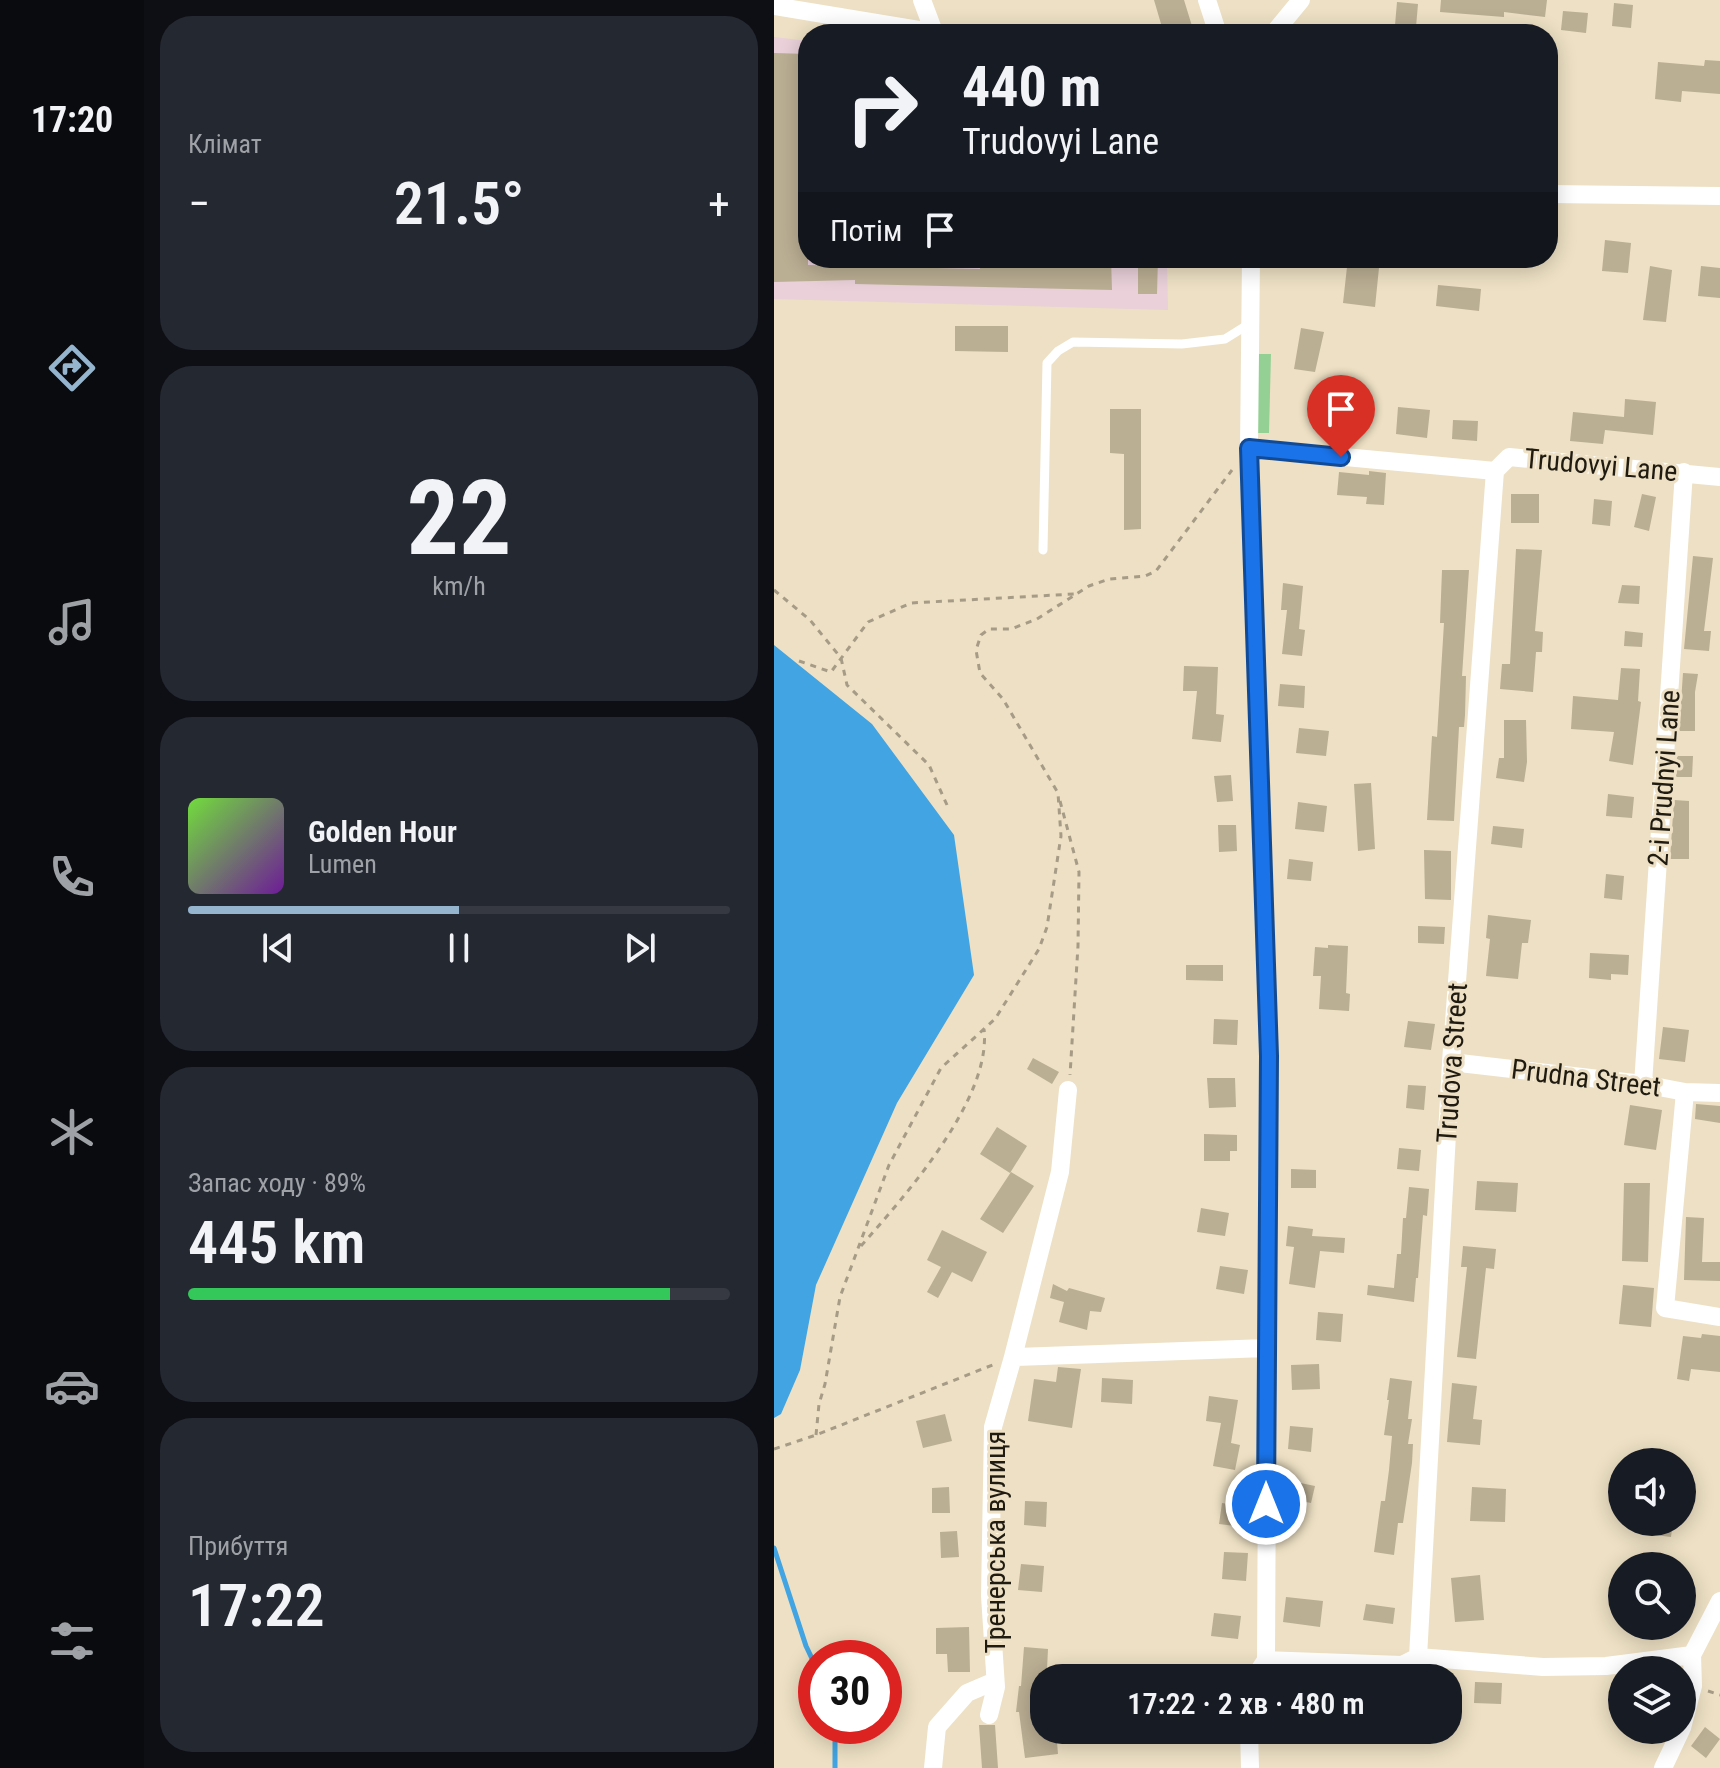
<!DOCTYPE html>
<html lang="uk">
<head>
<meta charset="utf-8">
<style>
  :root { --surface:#171b24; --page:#242831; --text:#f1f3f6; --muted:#9ea1a6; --line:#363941; --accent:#95b5cf }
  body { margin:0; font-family:"Roboto Condensed",sans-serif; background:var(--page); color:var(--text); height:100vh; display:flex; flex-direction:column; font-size:30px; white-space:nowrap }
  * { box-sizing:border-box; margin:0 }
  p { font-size:26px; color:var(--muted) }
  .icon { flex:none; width:44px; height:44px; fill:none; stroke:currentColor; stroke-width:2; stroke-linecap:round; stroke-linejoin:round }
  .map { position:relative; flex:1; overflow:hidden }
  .side { display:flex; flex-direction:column; gap:16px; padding:16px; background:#0d0f14; width:630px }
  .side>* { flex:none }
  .hud { position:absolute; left:24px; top:24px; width:760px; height:244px; border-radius:32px; box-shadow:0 4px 20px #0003; background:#171b24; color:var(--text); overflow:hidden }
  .tools { position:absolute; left:834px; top:1448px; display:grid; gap:16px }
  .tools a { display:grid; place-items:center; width:88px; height:88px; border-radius:50%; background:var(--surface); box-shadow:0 4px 20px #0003; font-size:40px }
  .speed { position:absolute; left:24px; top:1640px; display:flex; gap:16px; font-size:40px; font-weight:700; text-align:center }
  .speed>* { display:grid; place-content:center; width:104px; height:104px; border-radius:50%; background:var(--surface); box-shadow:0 4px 20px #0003; line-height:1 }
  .speed .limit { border:12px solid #d22; background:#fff; color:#111 }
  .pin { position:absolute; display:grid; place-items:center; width:68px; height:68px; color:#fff; margin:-82px -34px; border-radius:50% 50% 50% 0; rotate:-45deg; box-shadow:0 0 8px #0007 }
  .pin .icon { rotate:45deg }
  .me { position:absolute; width:88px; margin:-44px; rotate:0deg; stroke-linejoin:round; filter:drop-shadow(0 0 6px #0008) }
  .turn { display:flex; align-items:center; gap:28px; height:168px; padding:0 32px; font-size:36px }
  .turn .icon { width:104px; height:104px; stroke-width:2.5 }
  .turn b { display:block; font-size:56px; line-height:68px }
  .then { display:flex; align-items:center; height:76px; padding:0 32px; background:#0003; gap:16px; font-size:30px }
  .big { font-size:60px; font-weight:600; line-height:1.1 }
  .side .card { flex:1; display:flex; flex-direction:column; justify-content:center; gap:12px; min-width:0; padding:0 28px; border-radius:32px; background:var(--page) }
  .side .dial { align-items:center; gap:0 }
  .dial b { font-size:104px; line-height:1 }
  .song { display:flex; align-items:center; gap:24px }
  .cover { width:96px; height:96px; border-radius:12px; background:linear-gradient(135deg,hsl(100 70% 55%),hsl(280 70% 35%)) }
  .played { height:8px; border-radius:4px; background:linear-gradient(90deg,var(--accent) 50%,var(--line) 50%) }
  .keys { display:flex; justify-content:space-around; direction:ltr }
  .heat { display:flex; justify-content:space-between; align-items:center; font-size:44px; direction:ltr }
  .charge { height:12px; border-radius:6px; background:linear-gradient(90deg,#34c759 89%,var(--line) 0) }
  .trip { position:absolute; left:256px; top:1664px; width:432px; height:80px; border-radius:32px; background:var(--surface); box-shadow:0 4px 20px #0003; font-weight:600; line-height:80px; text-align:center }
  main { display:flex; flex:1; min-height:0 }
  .tab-bar { display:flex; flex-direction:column; width:144px; justify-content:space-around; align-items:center; background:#090b0e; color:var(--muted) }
  .tab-bar .icon { width:56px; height:56px }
  .tab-bar .active { color:var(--accent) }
  .tab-bar b { font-size:36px; color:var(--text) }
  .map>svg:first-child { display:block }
  .industrial { fill:#e9d0d9 }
  .green { fill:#94d094 }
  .water { fill:#42a4e2 }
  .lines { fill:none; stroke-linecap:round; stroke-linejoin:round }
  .stream { stroke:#42a4e2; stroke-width:5 }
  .building { fill:#baae93 }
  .path { stroke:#a69b86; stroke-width:3; stroke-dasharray:6 6; stroke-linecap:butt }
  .service { stroke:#fff; stroke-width:9 }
  .minor { stroke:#fff; stroke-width:18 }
  .route-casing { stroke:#114b97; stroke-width:20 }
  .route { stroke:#1a73e8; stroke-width:14 }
  .labels { text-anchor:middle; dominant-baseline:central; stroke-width:6; stroke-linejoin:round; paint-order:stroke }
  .street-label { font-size:28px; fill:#201b11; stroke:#ede0c4 }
</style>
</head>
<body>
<main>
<nav class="tab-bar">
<b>17:20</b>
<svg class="icon active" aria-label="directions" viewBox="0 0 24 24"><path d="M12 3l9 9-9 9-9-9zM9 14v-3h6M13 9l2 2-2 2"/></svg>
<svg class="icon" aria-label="music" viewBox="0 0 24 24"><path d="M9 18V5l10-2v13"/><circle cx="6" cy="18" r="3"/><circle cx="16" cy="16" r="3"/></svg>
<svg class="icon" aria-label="phone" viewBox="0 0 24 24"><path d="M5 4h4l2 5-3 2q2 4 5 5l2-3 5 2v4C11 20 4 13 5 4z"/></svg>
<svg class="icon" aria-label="climate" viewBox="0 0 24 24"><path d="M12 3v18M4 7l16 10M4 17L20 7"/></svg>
<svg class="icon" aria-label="car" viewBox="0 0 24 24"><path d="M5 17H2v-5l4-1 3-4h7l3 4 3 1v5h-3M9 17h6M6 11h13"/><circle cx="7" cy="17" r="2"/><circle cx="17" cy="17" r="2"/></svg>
<svg class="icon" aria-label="filters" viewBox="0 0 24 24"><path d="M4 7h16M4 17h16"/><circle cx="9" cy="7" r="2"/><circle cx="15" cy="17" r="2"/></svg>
</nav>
<section class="side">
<div class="card"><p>Клімат</p>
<div class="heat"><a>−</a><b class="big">21.5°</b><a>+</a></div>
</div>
<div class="card dial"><b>22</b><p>km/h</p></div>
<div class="card">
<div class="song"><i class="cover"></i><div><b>Golden Hour</b><p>Lumen</p></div></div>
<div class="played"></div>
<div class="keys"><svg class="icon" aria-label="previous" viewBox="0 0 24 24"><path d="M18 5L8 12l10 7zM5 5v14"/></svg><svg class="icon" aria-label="pause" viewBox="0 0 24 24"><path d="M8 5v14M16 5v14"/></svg><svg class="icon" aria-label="next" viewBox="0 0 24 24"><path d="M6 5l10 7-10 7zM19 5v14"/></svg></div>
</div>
<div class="card"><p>Запас ходу · 89%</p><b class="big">445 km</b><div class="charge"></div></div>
<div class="card"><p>Прибуття</p><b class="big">17:22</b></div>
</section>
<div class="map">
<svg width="946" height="1768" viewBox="0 0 946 1768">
  <rect width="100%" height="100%" fill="#ede0c4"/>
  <path class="industrial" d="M0,37L34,41V258H393L394,310L0,299Z"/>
  <path class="green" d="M480,354H497L495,433H478Z"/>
  <path class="water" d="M0,645L98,724L180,835L200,975L123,1103L42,1285L26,1370L7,1414L0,1418Z"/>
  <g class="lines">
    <path class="stream" d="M0,1548L32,1646L42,1667
      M61,1768V1726"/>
  </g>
  <path class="building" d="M380,0H410L418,26L390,34Z
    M667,0H773L771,17L730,12V17L666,12Z
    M623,2L644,4L642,27L621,25Z
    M840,3L859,5L857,28L838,26Z
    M789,11L814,13L812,33L787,30Z
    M0,53L34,54V265L206,269V258H337L338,290L81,284V280L0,282Z
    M931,60L946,61V94L908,91L907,102L881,99L884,62L930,66Z
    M831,240L857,243L854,273L828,271Z
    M364,258H384L383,294H364Z
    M574,258H606L601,307L569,303Z
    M876,266L898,270L892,322L869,320Z
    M927,266L946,268V298L924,296Z
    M664,285L707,289L705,311L662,306Z
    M181,326H234V352L181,351Z
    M527,328L550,332L541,372L520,369Z
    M541,396L565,398L563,431L539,429Z
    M851,399L882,402L879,435L831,430L829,444L796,441L799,412L850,417Z
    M624,407L656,410L653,438L622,434Z
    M336,409H367V529L350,530V454L336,453Z
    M679,420L704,421L703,441L678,439Z
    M595,471L612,473L610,505L592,504L593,497L563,495L565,472L595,475Z
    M737,494H765V523H737Z
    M868,494L882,497L875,531L860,527Z
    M820,499L838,501L836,526L818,524Z
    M742,549L768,550L761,631L769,632L768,652H762L759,692L726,689L728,664H736Z
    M919,556L939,558L930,631H937L935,651L910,649Z
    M668,570H695L688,676H692L691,715L690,727H685L680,821L653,820L658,736L663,737L670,623H666Z
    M509,583L529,586L525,629L531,630L528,656L508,654L513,610H507Z
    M848,585L866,586L865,604L844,603Z
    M851,631L869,633L868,647L850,646Z
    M410,666L444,667L442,714L450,715L447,742L418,739L423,691H409Z
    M847,668L866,669L864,701L867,702L859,765L835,761L840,732L797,729L799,696L844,700Z
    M909,673L924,674L921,692V731H905Z
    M506,684L531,686L530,708L504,706Z
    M730,720H752L753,762L750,782L722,778L725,758H730Z
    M525,728L555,731L552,756L522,753Z
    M903,756H919L918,777H902Z
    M457,775L459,801L443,802L440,776Z
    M597,783L601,849L584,851L580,784Z
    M834,794L860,797L858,818L832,816Z
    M900,800L915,801V859H896Z
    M524,802L553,806L550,832L521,829Z
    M444,825H462L463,851L445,852Z
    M719,826L750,829L748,848L717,844Z
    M650,850L677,851V900L651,899Z
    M515,859L539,862L537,881L513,879Z
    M832,874L850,876L848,900L830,898Z
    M714,915L757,920L754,943H748L744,979L712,976L716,939L712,938Z
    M644,926L671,927L670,944L644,943Z
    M554,945L574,946L572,993L576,994L575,1011L545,1009L547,976H539L541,947L554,948Z
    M816,953L855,955L854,975L837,974V980L815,978Z
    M412,965H449V981L412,980Z
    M440,1019L464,1020L463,1045L439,1044Z
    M634,1021L661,1024L657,1050L630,1047Z
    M889,1027L915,1030L911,1062L885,1059Z
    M259,1058L285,1072L278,1084L253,1069Z
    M433,1078H461L462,1107L435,1108Z
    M634,1085L652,1086L650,1110L632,1108Z
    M922,1104L946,1106V1123L921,1119Z
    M856,1105L888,1110L882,1150L850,1145Z
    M223,1127L253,1146L236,1173L206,1154Z
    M430,1134L463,1135V1151H456V1161H430Z
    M625,1148L647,1150L645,1171L623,1169Z
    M517,1169L542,1170V1188H517Z
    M237,1172L260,1186L229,1233L206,1219Z
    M703,1181L744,1183L742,1212L701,1210Z
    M850,1183H876L874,1262L848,1261Z
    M635,1187L655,1189L653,1216L649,1215L644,1278H642L640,1302L593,1295L594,1285L620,1288L623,1254H627L629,1218H632Z
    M427,1208L455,1213L451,1236L423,1232Z
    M912,1217L930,1218L928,1262H946V1281L910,1280Z
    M514,1226L539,1229L538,1236L571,1238L570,1253L546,1251L541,1288L515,1284L520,1247L512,1246Z
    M168,1230L213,1252L198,1282L178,1272L164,1298L153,1292L167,1267L153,1260Z
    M689,1246L722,1249L720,1269L712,1268L702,1359L683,1357L693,1267H687Z
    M446,1266L474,1270L470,1294L442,1289Z
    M279,1284L293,1291L295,1288L331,1298L327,1312L316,1311L313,1330L285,1322L290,1302L276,1298Z
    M849,1285L880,1288L877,1327L845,1324Z
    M544,1312L569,1314L567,1342L542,1340Z
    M928,1334L946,1336V1372L917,1369L915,1381L903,1379L909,1336L927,1338Z
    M545,1364L546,1389L518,1390L517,1365Z
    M284,1367L307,1369L298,1428L254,1421L260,1379L282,1382Z
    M328,1378L359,1380L358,1404L327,1402Z
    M616,1378L638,1381L634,1419H638L634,1444H639L638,1463L629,1523H624L620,1555L600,1552L607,1501H611L615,1470L618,1436L610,1435L615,1400H613Z
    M678,1383L703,1386L699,1419L708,1420L706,1445L673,1442Z
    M435,1396L464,1400L457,1443L466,1445L461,1470L439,1466L447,1423L432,1421Z
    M171,1414L178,1441L149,1448L142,1421Z
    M516,1426L539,1428L537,1452L514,1449Z
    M517,1481L541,1486L537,1503L513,1498Z
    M175,1487L176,1513H158V1488Z
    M698,1487L732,1489L731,1522L696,1521Z
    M251,1501L273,1502L272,1527L250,1525Z
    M448,1503L480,1508L477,1528L445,1524Z
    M866,1522H899L897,1537L865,1533Z
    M183,1531L185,1557L167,1558L166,1532Z
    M450,1552L474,1553L472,1581L448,1579Z
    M247,1564L270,1566L268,1592L244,1590Z
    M706,1575L710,1620L681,1622L677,1578Z
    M512,1597L549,1601L546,1627L509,1622Z
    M592,1604L621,1608L619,1624L589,1620Z
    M440,1613L467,1616L464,1639L437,1636Z
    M195,1627L196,1672H174L173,1654H162V1628Z
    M250,1647L274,1649L273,1669H270L269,1729L282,1730L284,1754L251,1758L245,1712H242L245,1686H247Z
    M701,1682L728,1683L727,1704L700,1703Z
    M205,1725H221L224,1768H208Z
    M931,1727L946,1739L932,1758L917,1746Z"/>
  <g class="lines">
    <path class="path" d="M0,590L36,620L67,658L73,685L155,765L173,805
      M25,661L57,672L94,622L137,603L300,594
      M286,801L305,872L304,946L296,1075
      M87,1246C130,1197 218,1099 210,1029
      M42,1435L45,1404L51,1384L66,1297L115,1165L167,1068L221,1019L265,949L273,927L287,836L284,793L229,699L206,673L202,650L207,635L215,629H237L263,619L315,586L335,579L371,576L382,571L458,470
      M0,1449L42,1435L221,1364
      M934,1691L946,1695"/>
    <path class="service" d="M269,550L273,363L284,351L299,342L408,344L451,339L475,324"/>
    <path class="minor" d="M148,0L160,32
      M433,0L444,34
      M0,6L169,34
      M499,34L527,0
      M774,194L946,196
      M477,258L475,448L495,1056L492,1660
      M475,448L721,471L735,457L946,477
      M677,1062L869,1084L911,1092L946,1093
      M869,1084L910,472
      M911,1092L891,1308L946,1317
      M239,1357L286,1172L294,1090
      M918,1655L946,1601
      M644,1657L677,1062L721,471
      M492,1660L628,1665L644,1657L769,1667L832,1666L918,1655L919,1686L908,1728
      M480,1678L492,1660
      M215,1715L222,1687L216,1596L219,1427L239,1357L492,1348
      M475,1730L476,1768
      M159,1768L163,1727L193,1693L221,1681
      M889,1768L907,1730"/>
  </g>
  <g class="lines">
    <g class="route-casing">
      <path id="route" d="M492,1504L495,1056L475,448L567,457"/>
    </g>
    <use href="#route" class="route"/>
  </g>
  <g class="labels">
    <g class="street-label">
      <text transform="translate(827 465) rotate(5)">Trudovyi Lane</text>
      <text transform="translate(890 778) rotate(-86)">2-i Prudnyi Lane</text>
      <text transform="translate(678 1063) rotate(-86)">Trudova Street</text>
      <text transform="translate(812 1078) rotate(7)">Prudna Street</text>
      <text transform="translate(221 1542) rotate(-90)">Тренерська вулиця</text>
    </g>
  </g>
</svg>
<div class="tools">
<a><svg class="icon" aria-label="sound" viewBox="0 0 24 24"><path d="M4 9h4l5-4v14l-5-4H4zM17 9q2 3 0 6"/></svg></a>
<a><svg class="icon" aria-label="search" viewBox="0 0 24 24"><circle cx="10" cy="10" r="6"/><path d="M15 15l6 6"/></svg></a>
<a><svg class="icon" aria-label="layers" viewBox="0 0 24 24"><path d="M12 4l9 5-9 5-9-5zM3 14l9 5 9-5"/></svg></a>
</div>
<div class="speed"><div class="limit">30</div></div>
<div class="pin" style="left:567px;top:457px;background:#d93025"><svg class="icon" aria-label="arrive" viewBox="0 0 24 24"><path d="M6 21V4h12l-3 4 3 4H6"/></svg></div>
<svg class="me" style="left:492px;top:1504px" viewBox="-20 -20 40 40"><circle r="17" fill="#1a73e8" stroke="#fff" stroke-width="3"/><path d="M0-11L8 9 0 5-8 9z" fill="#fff"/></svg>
<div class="trip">17:22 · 2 хв · 480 m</div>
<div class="hud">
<div class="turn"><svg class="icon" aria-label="right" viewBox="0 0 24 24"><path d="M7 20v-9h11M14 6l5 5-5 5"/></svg><div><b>440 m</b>Trudovyi Lane</div></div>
<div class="then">Потім<svg class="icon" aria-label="arrive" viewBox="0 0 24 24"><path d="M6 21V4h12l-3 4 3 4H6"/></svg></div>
</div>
</div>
</main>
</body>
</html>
